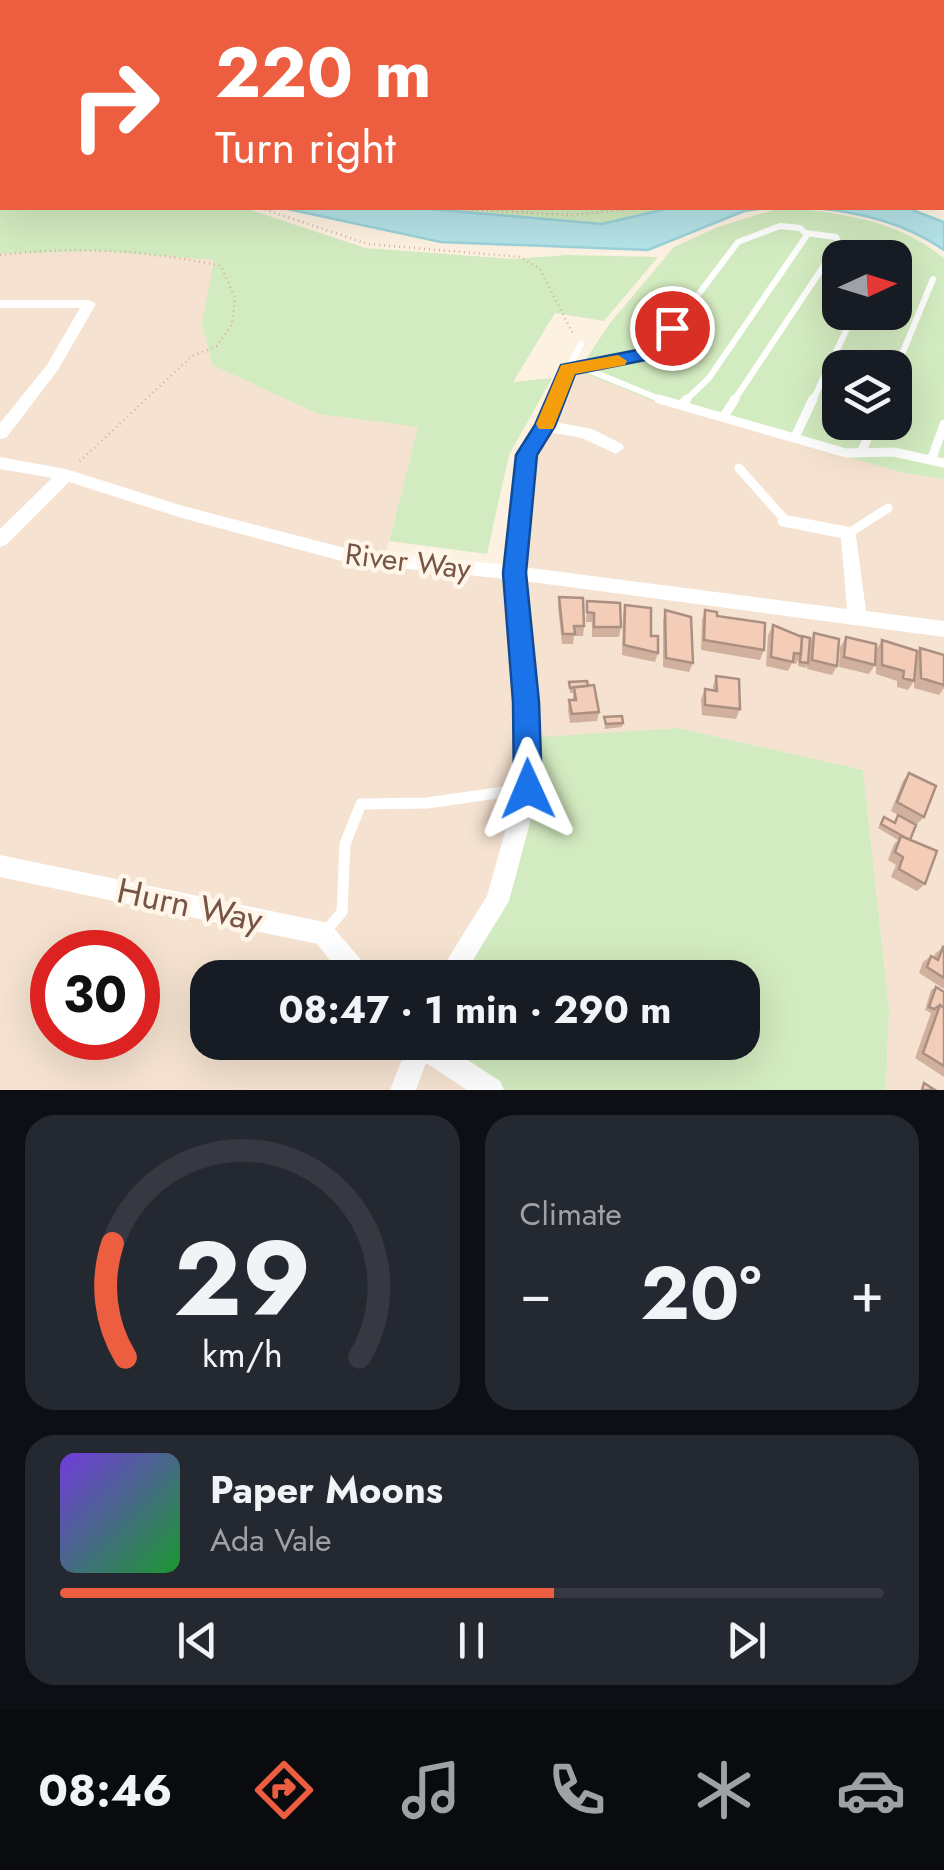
<!DOCTYPE html>
<html lang="en">
<head>
<meta charset="utf-8">
<style>
  :root { --surface:#171b24; --page:#242831; --text:#f1f3f6; --muted:#9ea1a6; --line:#363941; --accent:#ed5e41 }
  body { margin:0; font-family:Jost,sans-serif; background:var(--page); color:var(--text); height:100vh; display:flex; flex-direction:column; font-size:38px; white-space:nowrap }
  * { box-sizing:border-box; margin:0 }
  p { font-size:32px; color:var(--muted) }
  .icon { flex:none; width:55px; height:55px; fill:none; stroke:currentColor; stroke-width:2; stroke-linecap:round; stroke-linejoin:round }
  .map { position:relative; height:1090px; overflow:hidden }
  .panel { display:flex; flex-direction:column; gap:25px; padding:25px; background:#0d0f14; flex:1 }
  .panel>* { flex:none }
  .top-card { position:absolute; left:0px; top:0px; width:945px; height:210px; box-shadow:0 10px 40px #0002; background:#ed5e41; color:#fff; overflow:hidden }
  .needle { width:65px; rotate:86deg }
  .fabs { position:absolute; left:822px; top:240px; display:grid; gap:20px }
  .fabs a { display:grid; place-items:center; width:90px; height:90px; border-radius:20px; background:var(--surface); box-shadow:0 10px 40px #0002; font-size:50px }
  .speed { position:absolute; left:30px; top:930px; display:flex; gap:20px; font-size:50px; font-weight:700; text-align:center }
  .speed>* { display:grid; place-content:center; width:130px; height:130px; border-radius:50%; background:var(--surface); box-shadow:0 10px 40px #0002; line-height:1 }
  .speed .limit { border:15px solid #d22; background:#fff; color:#111 }
  .pin { position:absolute; display:grid; place-items:center; width:85px; height:85px; color:#fff; margin:-42px; border:5px solid #fff; border-radius:50%; box-shadow:0 2px 10px #0007 }
  .me { position:absolute; width:110px; margin:-55px; rotate:359deg; stroke-linejoin:round; filter:drop-shadow(0 0 8px #0008) }
  .turn { display:flex; align-items:center; gap:35px; height:210px; padding:0 50px; font-size:45px }
  .turn .icon { width:130px; height:130px; stroke-width:2.5 }
  .turn b { display:block; font-size:70px; line-height:85px }
  .big { font-size:75px; font-weight:700; line-height:1.1 }
  .panel .widget { flex:1; display:flex; flex-direction:column; justify-content:center; gap:15px; min-width:0; padding:0 35px; border-radius:30px; background:var(--page) }
  .panel .dial { align-items:center; gap:0 }
  .dial svg { height:260px; overflow:visible; fill:none; stroke:var(--line); stroke-width:7; stroke-linecap:round; text-anchor:middle }
  .dial text { fill:var(--text); stroke:none }
  .song { display:flex; align-items:center; gap:30px }
  .cover { width:120px; height:120px; border-radius:15px; background:linear-gradient(135deg,hsl(260 70% 55%),hsl(130 70% 35%)) }
  .played { height:10px; border-radius:5px; background:linear-gradient(90deg,var(--accent) 60%,var(--line) 60%) }
  .keys { display:flex; justify-content:space-around; direction:ltr }
  .heat { display:flex; justify-content:space-between; align-items:center; font-size:55px; direction:ltr }
  .panel .tiles { flex:1; display:grid; gap:25px; grid-template-columns:1fr 1fr }
  .widget:last-child { grid-column:span 2 }
  .trip { position:absolute; left:190px; top:960px; width:570px; height:100px; border-radius:30px; background:var(--surface); box-shadow:0 10px 40px #0002; font-weight:700; line-height:100px; text-align:center }
  .dock { display:flex; height:160px; justify-content:space-around; align-items:center; background:#090b0e; color:var(--muted) }
  .dock .icon { width:70px; height:70px }
  .dock .active { color:var(--accent) }
  .dock b { font-size:45px; color:var(--text) }
  .map>svg:first-child { display:block }
  .residential { fill:#f5e2d0; fill-rule:evenodd }
  .green { fill:#d3ebc0; fill-rule:evenodd }
  .water { fill:#b5e3e7; stroke:#9bd3da; stroke-width:2.5 }
  .lines { fill:none; stroke-linecap:round; stroke-linejoin:round }
  .path { stroke:#d8b09b; stroke-width:2.5; stroke-dasharray:1 4; stroke-linecap:butt }
  .lane-far3 { stroke:#fff; stroke-width:5 }
  .lane-far2 { stroke:#fff; stroke-width:6 }
  .lane-far1 { stroke:#fff; stroke-width:9 }
  .lane { stroke:#fff; stroke-width:11 }
  .street { fill:#fff; fill-rule:evenodd }
  .wall { fill:#d2b09e }
  .building { fill:#f4cdb8; stroke:#ab9081; stroke-width:2.5 }
  .route { fill:#1a73e8; stroke:#114b97; stroke-width:2.5 }
  .slow { fill:#f59e0b }
  .labels { text-anchor:middle; dominant-baseline:central; stroke-width:9; stroke-linejoin:round; paint-order:stroke }
  .street-label { font-size:30px; fill:#765547; stroke:#fff5e9 }
  .near-street-label { font-size:35px; fill:#765547; stroke:#fff5e9 }
</style>
</head>
<body>
<div class="map">
<svg width="944" height="1090" viewBox="0 0 944 1090">
  <rect width="100%" height="100%" fill="#fdf1e1"/>
  <path class="residential" d="M95,251L215,260L202,323L212,365L318,414L418,427L384,559L514,573L521,487L564,376L578,371L904,473L944,479V1090H886L889,1009L863,770L678,728L527,739L497,901L448,977L208,978V1042L422,1043L491,1090H0V254ZM52,952H138V1038H52Z"/>
  <path class="green" d="M0,6L2,208H245L365,248L514,259L567,255L658,257L604,321L555,313L513,382L552,378L509,455L487,554L389,541L418,427L318,414L212,365L202,323L214,260L95,251L0,254Z
    M417,208H670L602,224Z
    M802,209C858,217 898,222 944,258V479L904,473L651,400L578,371L610,323L674,247L718,227L773,210ZM840,258H895V312H840ZM840,368H895V422H840Z
    M678,728L863,770L889,1009L886,1090H491L422,1042H742V978L448,977L497,901L527,738Z"/>
  <path class="water" d="M283,208H417L602,224L670,208H766L744,211L648,250L441,242Z
    M816,208H907L944,222V250C905,223 863,213 816,208Z"/>
  <g class="lines">
    <path class="path" d="M519,0L532,2
      M260,208L368,244L520,257L540,269L573,334
      M442,208L572,215L638,208
      M0,255C75,246 147,250 221,266L235,298L232,324L217,346L192,356L78,463"/>
    <path class="lane-far3" d="M492,0L496,2
      M402,2L409,0"/>
    <path class="lane-far2" d="M882,258L884,252
      M568,369H586L667,402
      M586,369L654,353L738,242L780,226L800,228L807,235L709,378L684,402
      M895,371L933,279
      M565,374L581,344
      M733,402L839,243L836,237L806,233
      M812,402L855,312"/>
    <path class="lane-far1" d="M659,399L846,453L894,452L944,463
      M682,404L687,399
      M724,416L735,399
      M795,437L813,399
      M862,451L874,422
      M932,458L944,424
      M739,468L786,521
      M849,533L888,508"/>
    <path class="lane" d="M324,933L342,912L345,844L361,804L427,803L525,789"/>
    <path class="street" d="M0,1L5,2H2V7H0Z
      M0,300H89L96,304L58,370L6,438L0,439V423L47,365L80,308H0Z
      M564,371L571,376L554,422L592,429L622,444L624,448L616,454L582,438L549,432L534,455L523,567L847,609L841,538L780,526L777,521L786,515L855,528L866,611L944,621V637L524,581L536,702L539,789L509,901L462,978H436L487,896L517,789L516,702L506,579L349,563L182,518L69,482L6,545L0,547V529L52,478L0,469V457L66,469L183,506L349,549L506,565L518,455L538,425L557,376Z
      M0,855L324,922L332,926L369,969L372,978H344L317,944L0,877Z
      M404,1042H440L500,1081L504,1090H467L426,1063L416,1090H390L406,1049Z"/>
  </g>
  <path class="wall" d="M559,597L584,626L583,636H574L573,644H562L558,607Z
    M587,601L621,627L619,637H592V622H586Z
    M625,605L651,636L658,653L655,662L622,655L623,615Z
    M665,610L693,663L689,672L663,667V620Z
    M705,610L717,616L764,650L760,660L701,650L702,620Z
    M773,625L810,642L814,633L837,666L832,675L807,669V665L806,668L798,666V660L796,664L792,663L788,671L766,666L768,635Z
    M846,637L875,665L869,674L839,667L840,647Z
    M882,640L917,653L920,648L944,655V688L939,695L914,688V681L908,690L897,687V681L876,674V650Z
    M716,676L740,709L736,719L702,715L701,699L705,689L713,690V686Z
    M569,682L588,686L599,712L597,721L570,723L568,710L569,700H573V693H570Z
    M604,717L623,723L622,727L605,729Z
    M909,773L924,817L916,825L891,811L903,781Z
    M898,815L910,840L925,884L917,891L891,877L896,865L888,860L894,844L898,840L878,828L884,817L894,822Z
    M943,947L944,948V989L919,973L923,962L931,956L933,957L935,954Z
    M936,987L944,992V1077L915,1058L931,1013L925,1010L931,990Z"/>
  <path class="building" d="M350,0H364L370,2L347,1Z
    M560,0H578L576,2H554Z
    M559,597L583,598L584,626H574L575,634H563Z
    M587,601L620,603L621,627H594V613L587,612Z
    M625,605L651,608V636H658V653L624,645Z
    M665,610L691,617L693,663L666,658Z
    M705,610L717,612V616L765,623L764,650L704,640Z
    M773,625L802,637L801,654L794,653L793,662L771,657Z
    M814,633L839,639L837,666L812,660Z
    M802,636L810,638L808,663L800,662Z
    M846,637L876,644L875,665L844,657Z
    M882,640L917,651L914,681L903,678L904,671L882,665Z
    M920,648L944,655V685L921,678Z
    M716,676L739,679L740,709L705,705V689L717,691Z
    M587,681L588,686L570,688L569,682Z
    M594,685L599,712L572,714L569,700H576L574,687Z
    M622,716L623,723L606,724L604,717Z
    M909,773L936,786L924,817L897,802Z
    M898,815L916,825L910,840L881,824L884,817L895,823Z
    M901,836L937,851L925,884L899,869L903,857L895,852Z
    M943,947L944,948V978L927,967L931,956L938,960Z
    M936,987L944,992V1008L940,1005L934,1009L929,1007Z
    M940,1005L944,1008V1066L923,1053Z
    M924,1083L935,1090H922Z"/>
  <path class="route" d="M672,323L681,328L660,357L575,374L555,426L537,455L526,573L539,702L542,789L538,798L528,802L518,798L514,789L513,702L503,573L516,455L535,425L561,365L647,348L666,324Z"/>
  <path class="slow" d="M618,355L627,361L625,365L575,374L553,429H539L536,424L561,365Z"/>
  <g class="labels">
    <g class="street-label">
      <text transform="translate(408 561) rotate(7)">River Way</text>
    </g>
    <g class="near-street-label">
      <text transform="translate(190 905) rotate(12)">Hurn Way</text>
    </g>
  </g>
</svg>
<div class="fabs">
<a><svg class="needle" viewBox="-14 -14 28 28"><path d="M0-13l5 13h-10z" fill="#e53935"/><path d="M0 13l5-13h-10z" fill="#9ea1a6"/></svg></a>
<a><svg class="icon" aria-label="layers" viewBox="0 0 24 24"><path d="M12 4l9 5-9 5-9-5zM3 14l9 5 9-5"/></svg></a>
</div>
<div class="speed"><div class="limit">30</div></div>
<div class="pin" style="left:672px;top:328px;background:#d93025"><svg class="icon" aria-label="arrive" viewBox="0 0 24 24"><path d="M6 21V4h12l-3 4 3 4H6"/></svg></div>
<svg class="me" style="left:528px;top:789px" viewBox="-20 -20 40 40"><path d="M0-17L14 15 0 8-14 15z" fill="#1a73e8" stroke="#fff" stroke-width="4"/></svg>
<div class="trip">08:47 · 1 min · 290 m</div>
<div class="top-card">
<div class="turn"><svg class="icon" aria-label="right" viewBox="0 0 24 24"><path d="M7 20v-9h11M14 6l5 5-5 5"/></svg><div><b>220 m</b>Turn right</div></div>
</div>
</div>
<section class="panel">
<div class="tiles">
<div class="widget dial"><svg viewBox="0 0 100 80">
<path d="M14 69A42 42 0 1 1 86 69"/>
<path d="M14 69A42 42 0 0 1 10 34" stroke="#ed5e41"/>
<text x="50" y="56" font-size="32" font-weight="700">29</text>
<text x="50" y="72" font-size="11">km/h</text>
</svg></div>
<div class="widget"><p>Climate</p>
<div class="heat"><a>−</a><b class="big">20°</b><a>+</a></div>
</div>
<div class="widget">
<div class="song"><i class="cover"></i><div><b>Paper Moons</b><p>Ada Vale</p></div></div>
<div class="played"></div>
<div class="keys"><svg class="icon" aria-label="previous" viewBox="0 0 24 24"><path d="M18 5L8 12l10 7zM5 5v14"/></svg><svg class="icon" aria-label="pause" viewBox="0 0 24 24"><path d="M8 5v14M16 5v14"/></svg><svg class="icon" aria-label="next" viewBox="0 0 24 24"><path d="M6 5l10 7-10 7zM19 5v14"/></svg></div>
</div>
</div>
</section>
<nav class="dock">
<b>08:46</b>
<svg class="icon active" aria-label="directions" viewBox="0 0 24 24"><path d="M12 3l9 9-9 9-9-9zM9 14v-3h6M13 9l2 2-2 2"/></svg>
<svg class="icon" aria-label="music" viewBox="0 0 24 24"><path d="M9 18V5l10-2v13"/><circle cx="6" cy="18" r="3"/><circle cx="16" cy="16" r="3"/></svg>
<svg class="icon" aria-label="phone" viewBox="0 0 24 24"><path d="M5 4h4l2 5-3 2q2 4 5 5l2-3 5 2v4C11 20 4 13 5 4z"/></svg>
<svg class="icon" aria-label="climate" viewBox="0 0 24 24"><path d="M12 3v18M4 7l16 10M4 17L20 7"/></svg>
<svg class="icon" aria-label="car" viewBox="0 0 24 24"><path d="M5 17H2v-5l4-1 3-4h7l3 4 3 1v5h-3M9 17h6M6 11h13"/><circle cx="7" cy="17" r="2"/><circle cx="17" cy="17" r="2"/></svg>
</nav>
</body>
</html>
